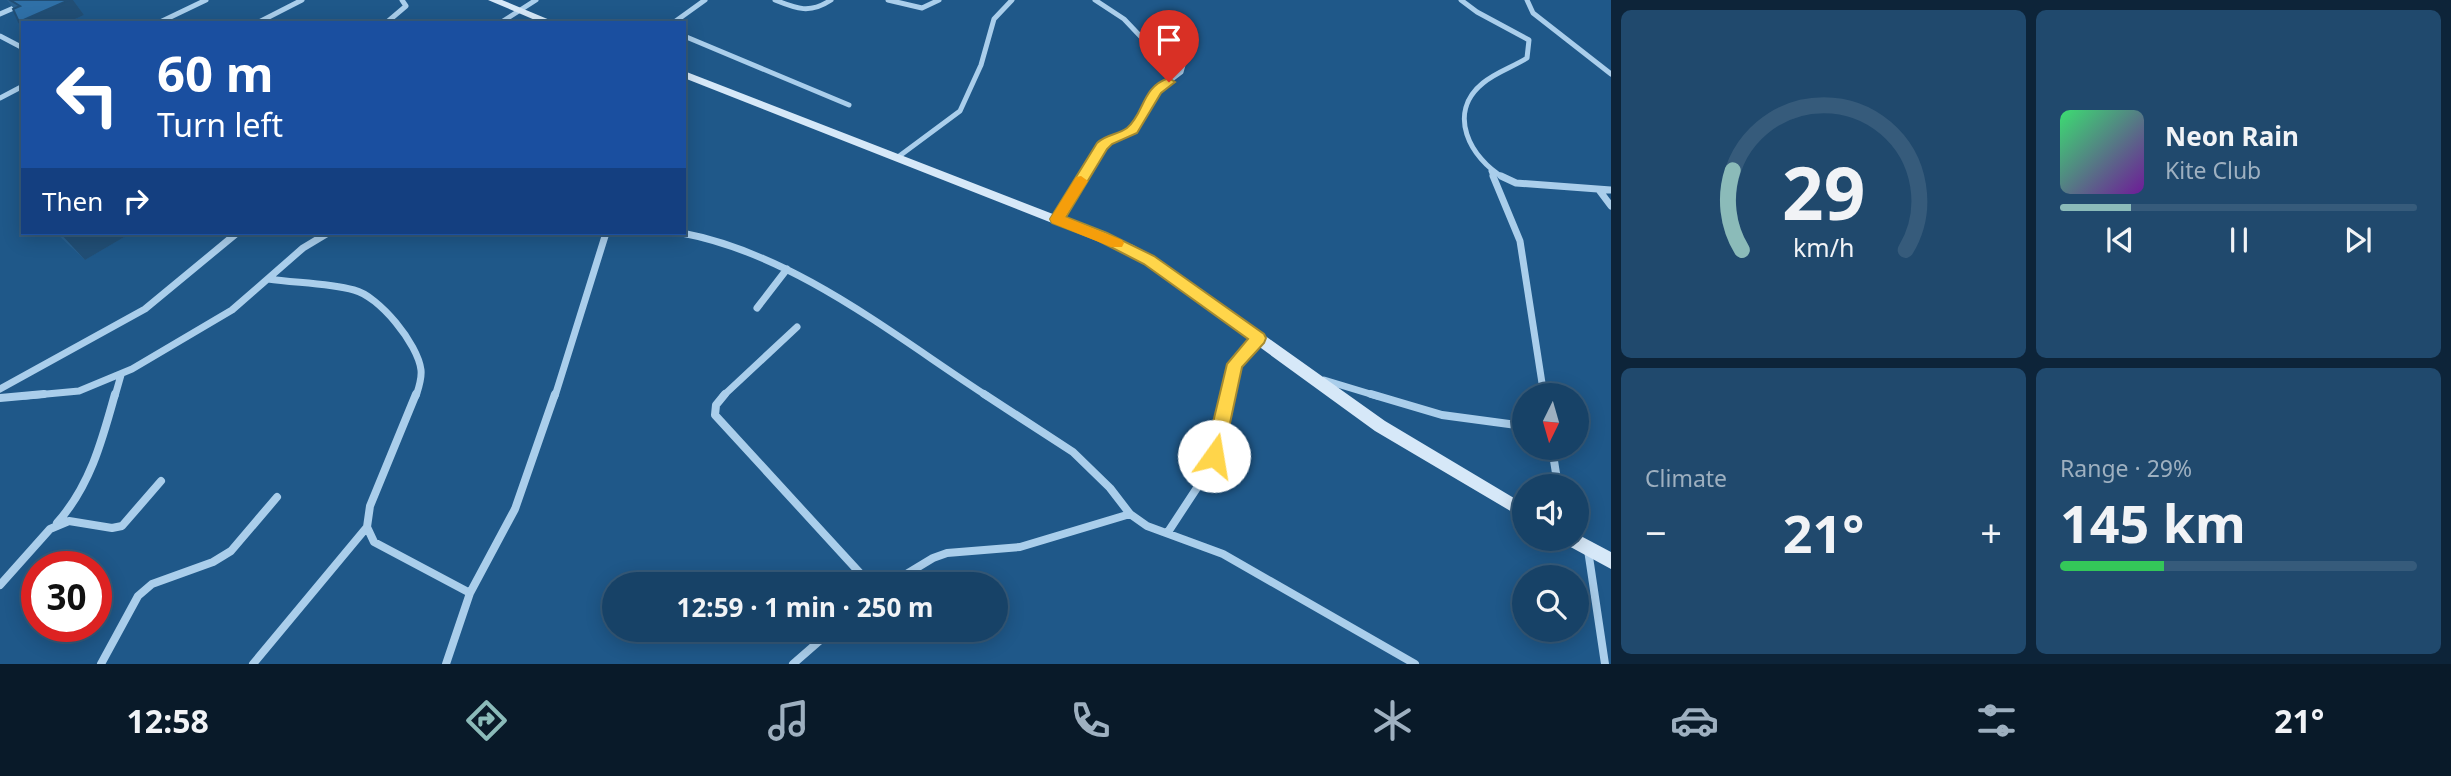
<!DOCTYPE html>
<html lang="en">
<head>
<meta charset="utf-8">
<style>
  :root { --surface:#174267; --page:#20496d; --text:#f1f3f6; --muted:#9eb0c0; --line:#365b7b; --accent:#8bbbb9 }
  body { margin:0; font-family:"Noto Sans",sans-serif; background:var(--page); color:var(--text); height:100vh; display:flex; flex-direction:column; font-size:26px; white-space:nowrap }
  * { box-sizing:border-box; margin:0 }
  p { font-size:23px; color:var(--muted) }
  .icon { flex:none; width:38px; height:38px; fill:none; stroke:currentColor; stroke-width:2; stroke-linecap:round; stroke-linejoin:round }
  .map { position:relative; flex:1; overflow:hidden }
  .details { display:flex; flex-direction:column; gap:10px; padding:10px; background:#0d2439; width:840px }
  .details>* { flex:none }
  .top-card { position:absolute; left:21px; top:21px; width:665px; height:214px; border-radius:0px; box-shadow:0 4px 18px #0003,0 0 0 2px var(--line); background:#1a4fa0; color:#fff; overflow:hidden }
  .needle { width:46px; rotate:185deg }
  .buttons { position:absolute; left:1512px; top:383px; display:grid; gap:14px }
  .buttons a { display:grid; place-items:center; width:77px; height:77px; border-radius:50%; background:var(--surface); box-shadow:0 4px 18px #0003,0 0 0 2px var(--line); font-size:35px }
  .speed { position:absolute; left:21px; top:551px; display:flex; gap:14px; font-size:35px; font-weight:700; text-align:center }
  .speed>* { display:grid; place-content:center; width:91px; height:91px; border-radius:50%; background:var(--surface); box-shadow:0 4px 18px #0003,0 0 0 2px var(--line); line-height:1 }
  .speed .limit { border:10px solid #d22; background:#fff; color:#111 }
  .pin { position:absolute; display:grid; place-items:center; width:60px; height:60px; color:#fff; margin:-72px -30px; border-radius:50% 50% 50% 0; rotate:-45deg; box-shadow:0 0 7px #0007 }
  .pin .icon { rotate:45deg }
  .me { position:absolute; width:77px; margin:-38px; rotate:13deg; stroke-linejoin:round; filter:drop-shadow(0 0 5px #0008) }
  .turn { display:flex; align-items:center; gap:24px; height:147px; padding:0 21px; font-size:32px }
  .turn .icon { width:91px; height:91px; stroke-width:2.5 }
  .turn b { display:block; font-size:49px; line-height:60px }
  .then { display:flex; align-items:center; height:66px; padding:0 21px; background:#0003; gap:14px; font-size:26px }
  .big { font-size:52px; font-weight:700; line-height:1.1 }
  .details .card { flex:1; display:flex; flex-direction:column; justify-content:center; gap:10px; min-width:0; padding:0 24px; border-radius:10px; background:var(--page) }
  .details .dial { align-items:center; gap:0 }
  .dial svg { height:182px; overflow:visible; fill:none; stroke:var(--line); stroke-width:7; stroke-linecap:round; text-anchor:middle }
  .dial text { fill:var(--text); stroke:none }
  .song { display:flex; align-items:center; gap:21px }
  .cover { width:84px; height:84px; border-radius:10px; background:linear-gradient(135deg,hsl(140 70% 55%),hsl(280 70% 35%)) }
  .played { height:7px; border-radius:4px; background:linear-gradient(90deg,var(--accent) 20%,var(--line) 20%) }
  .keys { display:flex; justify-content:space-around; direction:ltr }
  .heat { display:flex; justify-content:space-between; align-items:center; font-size:38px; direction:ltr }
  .charge { height:10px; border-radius:5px; background:linear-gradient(90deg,#34c759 29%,var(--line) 0) }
  .details .tiles { flex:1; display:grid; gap:10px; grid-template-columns:repeat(2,1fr) }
  .trip { position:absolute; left:602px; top:572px; width:406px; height:70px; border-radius:35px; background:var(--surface); box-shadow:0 4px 18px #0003,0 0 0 2px var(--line); font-weight:700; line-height:70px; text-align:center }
  .tabs { display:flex; height:112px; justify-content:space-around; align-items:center; background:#091a29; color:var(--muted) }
  .tabs .icon { width:49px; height:49px }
  .tabs .on { color:var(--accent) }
  .tabs b { font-size:32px; color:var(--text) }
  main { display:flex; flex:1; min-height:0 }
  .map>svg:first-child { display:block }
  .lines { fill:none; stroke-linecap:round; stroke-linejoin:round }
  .minor-far2 { stroke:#aaceeb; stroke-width:5 }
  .minor-far1 { stroke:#aaceeb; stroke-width:7 }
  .minor { stroke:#aaceeb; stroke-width:8 }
  .secondary { fill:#d6e8f8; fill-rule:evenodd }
  .wall { fill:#286090 }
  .shaded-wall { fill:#214e75 }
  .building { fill:#2f70a7; stroke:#214e75; stroke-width:2 }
  .route { fill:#ffd54a; stroke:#a68a30; stroke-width:2 }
  .slow { fill:#f59e0b }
</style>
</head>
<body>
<main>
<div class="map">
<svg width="1611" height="664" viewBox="0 0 1611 664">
  <rect width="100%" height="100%" fill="#1f5889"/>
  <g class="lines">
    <path class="minor-far2" d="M775,0C797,9 810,14 831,0
      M888,0L922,8L939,0
      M1461,0L1477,12L1529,40L1527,58C1513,67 1496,72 1483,83C1446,113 1470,158 1504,178
      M1527,0L1533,13L1611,74
      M0,14L32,0
      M158,23L206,0
      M257,23L302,0
      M386,23L406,6L402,0
      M500,23L536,0
      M673,23L705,0
      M0,36L23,48
      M684,36L849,105
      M0,98L23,86
      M898,157L960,111L981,65L994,19L1012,0
      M1491,171L1494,178
      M1082,178L1102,146L1107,141L1132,131L1156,91L1181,72L1183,65L1169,53L1143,39L1124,19L1095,0"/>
    <path class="minor-far1" d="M1493,176L1520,241L1544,396
      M1501,176L1516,183L1611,190
      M1599,190L1611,206
      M1057,219L1084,176
      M682,233C794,254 893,335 987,396
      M268,279C296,283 327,283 354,290C379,296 418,344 421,370C422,379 419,387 416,396
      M757,308L787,269
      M1324,380L1377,396
      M0,389L145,309L237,233
      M25,396L79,391L132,369L232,310L303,248L328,233
      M115,396L121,375
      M555,396L606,233
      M723,396L797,327
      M1227,396L1235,364L1258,338"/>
    <path class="minor" d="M416,394L370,506L367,527L374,542L470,593
      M725,394L716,405L715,415L870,584
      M984,394L1073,452L1110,488L1130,514L1147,526L1223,554L1415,664
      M1371,394L1442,415L1524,426
      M0,398L44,394
      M1552,448L1558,486
      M57,523C90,486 102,441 115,394
      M1168,532L1210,468L1228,394
      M1588,550L1605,664
      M890,584L933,558L947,553L1020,547L1130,514
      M0,585L50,529L69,521L112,528L122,526L161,481
      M101,664L138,596L152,584L213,562L231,551L277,497
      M253,664L367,527
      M446,664L470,593L515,509L555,394
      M793,664L832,630"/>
    <path class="secondary" d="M488,0H502L557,23H542Z
      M684,71L1133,245L1154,257L1385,421L1524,504V519L1375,431L1144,263L1123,251L684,78Z
      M1577,534L1611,552V569L1565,544L1563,539H1577Z"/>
  </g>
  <path class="wall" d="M7,0H73L84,15L66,23H23V27L19,22L14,9Z
    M56,233H131L85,260Z"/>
  <path class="shaded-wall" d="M69,0H73L84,15L66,23H23V27L19,22Z
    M60,233H131L85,260Z"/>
  <path class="building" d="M10,0H69L19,22L13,9L20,6Z"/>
  <path class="route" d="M1169,78L1175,82L1161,93L1137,133L1112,144L1107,149L1066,217L1107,233L1154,256L1264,334L1266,338L1264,343L1242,367L1223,456L1220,461L1214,464L1208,461L1205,456L1227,364L1248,339L1144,264L1097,240L1052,223L1050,219L1097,143C1106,134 1118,135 1127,128C1145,113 1141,87 1169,78Z"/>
  <path class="slow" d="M1081,176L1088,181L1065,217L1122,240L1124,243L1122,247H1111L1052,223L1050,219L1076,177Z"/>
</svg>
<div class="buttons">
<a><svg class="needle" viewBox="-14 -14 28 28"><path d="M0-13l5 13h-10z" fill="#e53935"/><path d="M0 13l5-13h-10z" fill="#9eb0c0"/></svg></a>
<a><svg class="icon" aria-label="sound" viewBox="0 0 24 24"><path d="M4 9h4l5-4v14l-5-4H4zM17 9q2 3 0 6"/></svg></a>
<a><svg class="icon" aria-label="search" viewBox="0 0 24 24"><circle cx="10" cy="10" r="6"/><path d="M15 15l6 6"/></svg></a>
</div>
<div class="speed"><div class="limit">30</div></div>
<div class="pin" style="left:1169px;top:82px;background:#d93025"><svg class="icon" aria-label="arrive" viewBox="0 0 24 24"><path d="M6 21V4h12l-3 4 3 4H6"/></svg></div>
<svg class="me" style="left:1214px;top:456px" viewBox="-20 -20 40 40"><circle r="19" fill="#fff"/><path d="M0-13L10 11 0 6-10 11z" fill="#ffd54a"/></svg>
<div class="trip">12:59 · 1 min · 250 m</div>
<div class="top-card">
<div class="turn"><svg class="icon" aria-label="left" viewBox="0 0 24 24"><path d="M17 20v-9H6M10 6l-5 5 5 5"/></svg><div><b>60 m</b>Turn left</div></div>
<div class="then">Then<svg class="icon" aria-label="right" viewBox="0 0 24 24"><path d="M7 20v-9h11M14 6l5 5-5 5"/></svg></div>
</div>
</div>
<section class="details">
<div class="tiles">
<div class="card dial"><svg viewBox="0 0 100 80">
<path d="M14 69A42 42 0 1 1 86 69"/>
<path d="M14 69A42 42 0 0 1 10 34" stroke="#8bbbb9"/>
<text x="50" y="56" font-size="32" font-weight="700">29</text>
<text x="50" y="72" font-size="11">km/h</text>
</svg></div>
<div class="card">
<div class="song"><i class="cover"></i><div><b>Neon Rain</b><p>Kite Club</p></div></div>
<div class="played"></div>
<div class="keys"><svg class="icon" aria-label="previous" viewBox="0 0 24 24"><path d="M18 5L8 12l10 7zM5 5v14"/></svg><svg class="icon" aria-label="pause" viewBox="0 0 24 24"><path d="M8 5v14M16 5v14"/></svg><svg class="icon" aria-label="next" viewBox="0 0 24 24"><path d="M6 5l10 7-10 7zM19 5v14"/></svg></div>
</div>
<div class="card"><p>Climate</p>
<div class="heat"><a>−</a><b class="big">21°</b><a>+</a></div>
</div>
<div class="card"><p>Range · 29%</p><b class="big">145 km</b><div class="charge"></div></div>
</div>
</section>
</main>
<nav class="tabs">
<b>12:58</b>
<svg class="icon on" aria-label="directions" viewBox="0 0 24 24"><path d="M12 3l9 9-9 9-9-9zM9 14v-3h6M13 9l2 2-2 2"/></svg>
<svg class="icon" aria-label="music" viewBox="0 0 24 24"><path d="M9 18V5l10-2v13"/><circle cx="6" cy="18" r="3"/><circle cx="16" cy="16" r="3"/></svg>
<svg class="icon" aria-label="phone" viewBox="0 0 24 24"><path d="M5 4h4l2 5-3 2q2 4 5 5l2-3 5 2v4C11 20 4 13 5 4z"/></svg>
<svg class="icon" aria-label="climate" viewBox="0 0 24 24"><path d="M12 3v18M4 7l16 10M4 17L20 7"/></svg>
<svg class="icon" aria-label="car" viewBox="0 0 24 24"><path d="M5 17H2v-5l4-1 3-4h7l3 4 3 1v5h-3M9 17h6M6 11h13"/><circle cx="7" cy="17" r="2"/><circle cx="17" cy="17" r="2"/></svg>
<svg class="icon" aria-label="filters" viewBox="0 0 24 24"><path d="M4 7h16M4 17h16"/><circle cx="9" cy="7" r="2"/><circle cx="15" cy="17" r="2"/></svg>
<b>21°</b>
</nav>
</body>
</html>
